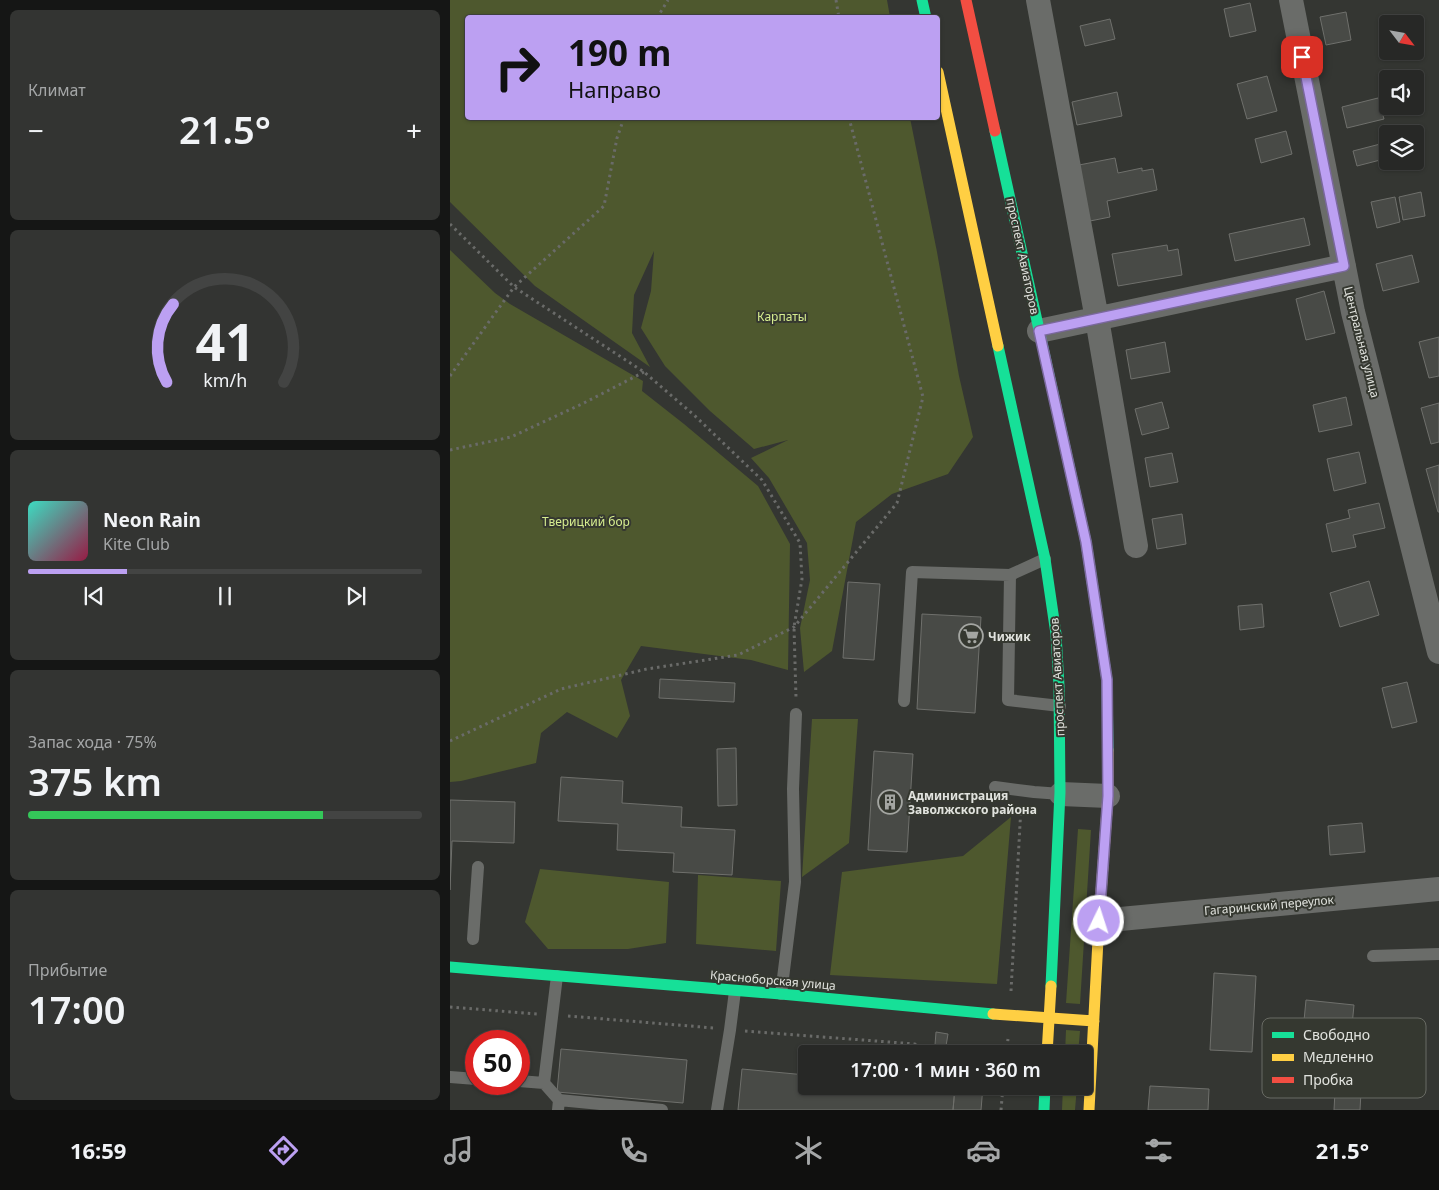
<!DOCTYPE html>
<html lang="ru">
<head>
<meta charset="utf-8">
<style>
  :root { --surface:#272826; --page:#333432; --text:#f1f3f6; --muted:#a4a6a7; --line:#434443; --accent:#bca0f2 }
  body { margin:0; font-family:"Noto Sans",sans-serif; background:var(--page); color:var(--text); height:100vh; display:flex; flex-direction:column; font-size:19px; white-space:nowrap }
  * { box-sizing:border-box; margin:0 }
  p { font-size:16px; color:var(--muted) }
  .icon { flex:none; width:28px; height:28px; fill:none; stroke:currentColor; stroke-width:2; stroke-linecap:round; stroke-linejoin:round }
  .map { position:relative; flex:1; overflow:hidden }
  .side { display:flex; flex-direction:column; gap:10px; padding:10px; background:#151615; width:450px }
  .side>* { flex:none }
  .top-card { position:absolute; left:15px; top:15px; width:475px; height:105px; border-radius:5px; box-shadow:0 1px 4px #0004,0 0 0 1px var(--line); background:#bca0f2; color:#111; overflow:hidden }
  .needle { width:32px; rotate:121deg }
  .buttons { position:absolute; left:929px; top:15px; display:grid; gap:10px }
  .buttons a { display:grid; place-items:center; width:45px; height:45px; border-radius:5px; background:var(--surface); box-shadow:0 1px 4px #0004,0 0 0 1px var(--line); font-size:25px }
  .speed { position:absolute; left:15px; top:1030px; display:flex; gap:10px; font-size:25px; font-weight:700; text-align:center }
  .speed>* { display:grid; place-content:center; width:65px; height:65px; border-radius:50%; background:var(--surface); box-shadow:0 1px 4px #0004,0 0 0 1px var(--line); line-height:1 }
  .speed .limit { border:8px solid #d22; background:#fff; color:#111 }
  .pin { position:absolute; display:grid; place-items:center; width:42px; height:42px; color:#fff; margin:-21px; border-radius:10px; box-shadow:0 2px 8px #0006 }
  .me { position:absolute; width:55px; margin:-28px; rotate:4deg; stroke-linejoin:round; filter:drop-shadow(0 0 4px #0008) }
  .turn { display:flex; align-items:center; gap:18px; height:105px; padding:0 20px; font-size:22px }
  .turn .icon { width:65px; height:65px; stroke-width:2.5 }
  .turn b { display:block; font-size:35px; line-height:42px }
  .big { font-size:38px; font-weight:600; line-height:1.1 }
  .side .tile { flex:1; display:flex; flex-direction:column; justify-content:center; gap:8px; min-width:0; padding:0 18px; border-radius:8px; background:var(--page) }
  .side .dial { align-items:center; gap:0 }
  .dial svg { height:130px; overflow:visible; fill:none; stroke:var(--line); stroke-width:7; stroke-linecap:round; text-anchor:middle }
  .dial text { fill:var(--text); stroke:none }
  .song { display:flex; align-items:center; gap:15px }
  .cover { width:60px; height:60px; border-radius:8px; background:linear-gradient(135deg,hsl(170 70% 55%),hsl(340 70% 35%)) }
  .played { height:5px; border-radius:2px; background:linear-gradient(90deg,var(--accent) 25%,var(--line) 25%) }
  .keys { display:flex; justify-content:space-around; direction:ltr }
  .heat { display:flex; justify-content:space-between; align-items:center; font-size:28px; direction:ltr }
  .charge { height:8px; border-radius:4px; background:linear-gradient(90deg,#34c759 75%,var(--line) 0) }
  .trip { position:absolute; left:348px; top:1045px; width:295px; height:50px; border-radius:5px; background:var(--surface); box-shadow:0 1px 4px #0004,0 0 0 1px var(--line); font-weight:600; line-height:50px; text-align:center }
  .tab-bar { display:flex; height:80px; justify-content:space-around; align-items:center; background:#10100f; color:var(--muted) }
  .tab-bar .icon { width:35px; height:35px }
  .tab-bar .selected { color:var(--accent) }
  .tab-bar b { font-size:22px; color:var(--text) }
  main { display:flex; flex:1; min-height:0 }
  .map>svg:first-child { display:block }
  .green { fill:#4e582e }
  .building { fill:#484a46; stroke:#6f706c }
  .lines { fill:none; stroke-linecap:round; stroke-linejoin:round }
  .path { stroke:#6a6b69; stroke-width:3; stroke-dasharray:2.5 4; stroke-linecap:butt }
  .lane { stroke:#6a6c69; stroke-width:12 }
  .street { stroke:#6a6c69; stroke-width:24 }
  .fast { stroke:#16e098; stroke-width:11 }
  .slow { stroke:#ffcf43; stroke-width:11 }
  .jam { stroke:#f24e42; stroke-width:11 }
  .route-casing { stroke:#7a689d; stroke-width:12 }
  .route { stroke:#bca0f2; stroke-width:9 }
  .labels { text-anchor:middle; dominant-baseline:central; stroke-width:4; stroke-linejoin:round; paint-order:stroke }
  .street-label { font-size:12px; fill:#e1e3de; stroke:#353830 }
  .park-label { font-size:12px; fill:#d6ed8f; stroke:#353830 }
  .poi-label { font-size:12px; font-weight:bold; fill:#e1e3de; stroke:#353830; text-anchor:start }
  .key { fill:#353830; stroke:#696b64; stroke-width:1 }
  .key-label { font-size:14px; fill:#e1e3de }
</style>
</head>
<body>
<main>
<section class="side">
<div class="tile"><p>Климат</p>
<div class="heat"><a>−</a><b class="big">21.5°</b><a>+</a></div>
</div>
<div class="tile dial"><svg viewBox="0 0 100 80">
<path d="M14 69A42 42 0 1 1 86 69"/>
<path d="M14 69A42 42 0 0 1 18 21" stroke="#bca0f2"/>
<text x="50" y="56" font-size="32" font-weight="700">41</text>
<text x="50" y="72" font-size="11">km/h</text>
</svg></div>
<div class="tile">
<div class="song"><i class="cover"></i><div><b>Neon Rain</b><p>Kite Club</p></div></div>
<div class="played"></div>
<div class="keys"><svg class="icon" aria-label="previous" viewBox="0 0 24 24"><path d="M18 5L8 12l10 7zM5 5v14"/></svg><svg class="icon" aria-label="pause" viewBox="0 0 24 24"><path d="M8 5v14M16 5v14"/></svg><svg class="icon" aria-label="next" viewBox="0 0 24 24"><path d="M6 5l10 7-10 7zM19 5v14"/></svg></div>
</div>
<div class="tile"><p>Запас хода · 75%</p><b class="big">375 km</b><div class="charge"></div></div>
<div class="tile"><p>Прибытие</p><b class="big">17:00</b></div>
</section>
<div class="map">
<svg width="989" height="1110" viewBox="0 0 989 1110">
  <rect width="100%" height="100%" fill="#343632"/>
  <path class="green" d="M0,0H437L440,17L18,18V118H460L487,252L509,376L523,437L498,474L442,494L406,522L382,651L354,672L350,628L360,580L357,543L319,478L301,458L338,440L304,449L260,411L215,366L191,328L201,291L204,251L184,295L182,333L200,367L85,286L0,202Z
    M0,250L45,293L60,304L193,381L192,391L234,424L308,486L340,544L338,670L301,660L191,646L171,680L180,716L167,738L117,712L91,733L86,763L11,781L0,782Z
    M362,719H408L399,843L352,877Z
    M561,817L547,984L380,975L392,872L513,856Z
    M628,829L641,830L630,1004L616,1003Z
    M90,869L219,882L216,943L178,949H98L75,922Z
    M248,875L331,881L326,951L246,944Z
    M616,1030L630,1031L628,1054H615Z
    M613,1086H627L625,1110H612Z"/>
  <path class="building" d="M800,3L806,31L780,37L774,9Z
    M896,12L901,40L876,45L870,17Z
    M660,19L665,39L635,46L630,26Z
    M817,76L827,111L797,119L787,84Z
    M667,92L672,116L627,125L622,102Z
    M928,98L934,119L897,128L892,107Z
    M836,131L842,154L811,163L805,139Z
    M938,142V158L907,166L903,151Z
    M665,158L668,173L692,168V171L703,169L707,190L657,201L660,217L640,221L629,165Z
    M971,192L975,216L953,220L949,197Z
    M945,197L950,222L927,228L921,202Z
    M854,218L860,245L785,261L779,234Z
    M717,245L718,251L728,249L732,275L668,286L662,254Z
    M962,255L969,282L933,291L926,264Z
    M874,291L885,333L856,340L846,299Z
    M989,337V376L979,378L969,342Z
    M715,342L720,372L681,379L676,350Z
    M896,397L902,425L869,432L863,405Z
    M712,402L719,428L692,435L685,409Z
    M989,403V442L981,444L971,408Z
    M909,452L916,483L884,491L877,459Z
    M722,453L728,482L700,487L695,458Z
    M989,465V512H988L976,469Z
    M929,503L935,528L903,535L906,547L882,552L876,524L900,518L898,510Z
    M732,514L736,544L707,549L702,519Z
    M919,581L929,615L890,627L880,593Z
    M398,582L430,584L424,660L393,658Z
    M812,604L814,627L790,630L788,606Z
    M472,614L531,617L525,713L467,709Z
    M210,679L285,683L284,702L209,698Z
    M957,682L967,722L942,728L932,688Z
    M286,748L287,805L268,806L267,749Z
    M424,751L463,754L457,852L418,850Z
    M111,777L173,781L172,803L232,807L231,827L285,830L282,875L223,872L224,853L167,850L168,824L108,821Z
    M0,800L65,802L64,843L2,841L0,890Z
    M912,823L915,852L880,855L878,826Z
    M764,973L806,976L802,1052L760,1050Z
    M856,1000L904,1005L901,1036L853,1031Z
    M486,1032L498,1034L496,1046L485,1045Z
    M111,1049L237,1060L233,1103L107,1092Z
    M887,1055L913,1056L910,1110H884Z
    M292,1069L356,1075V1086L505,1088L503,1110H288Z
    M505,1086H533L531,1110H503Z
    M700,1086L759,1089L758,1110H698Z"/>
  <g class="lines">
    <path class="path" d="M386,0L389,18
      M207,18L218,0
      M0,224L64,287L194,372L244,415L312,480L350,543L352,579L344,627L346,698
      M0,376L64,287L154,206L167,138L174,118
      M0,450L61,437L132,404L194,372
      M0,741L111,689L197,669L288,655L344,627L447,503L473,397L399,118
      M561,991L571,806
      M0,1007L87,1014
      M118,1016L264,1028
      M295,1031L465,1044L476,1054
      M556,1054L558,1039
      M551,1110L553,1086"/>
    <path class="lane" d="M560,575L558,700L610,706
      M454,701L462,572L560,575L595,559
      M545,787L584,792L611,794
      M23,939L28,867
      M923,956L989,954
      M107,976L94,1083L109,1100L108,1110
      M331,994L345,882L343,789L346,714
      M0,1077L26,1079
      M69,1081L94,1083
      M109,1100L212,1110
      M267,1110L280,1030L285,991"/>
    <path class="street" d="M588,0L647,319L686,546
      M841,0L903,312L989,652
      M589,331L894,266
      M611,794L658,796
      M649,921L989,889"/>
    <path class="fast" d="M472,0L476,18
      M545,131L636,542L657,680L658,750
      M548,346L595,559L606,634L609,686L610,792L601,986
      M0,967L331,994L543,1014
      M594,1110L595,1086"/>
    <path class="slow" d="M488,72L548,346
      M543,1014L644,1021
      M597,1054L601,986
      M639,1110L649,921L658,796V750"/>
    <path class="jam" d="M516,0L545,131"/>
  </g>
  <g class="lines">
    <g class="route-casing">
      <path id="route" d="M649,921L658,796L657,680L636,542L589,331L894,266L852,57"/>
    </g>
    <use href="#route" class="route"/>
  </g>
  <defs>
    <g id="supermarket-ring" transform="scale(1.25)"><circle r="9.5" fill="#353830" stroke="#a4a6a2" stroke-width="1.5"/><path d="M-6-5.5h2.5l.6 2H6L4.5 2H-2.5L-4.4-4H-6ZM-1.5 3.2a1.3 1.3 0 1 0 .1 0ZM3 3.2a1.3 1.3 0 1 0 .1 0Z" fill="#a4a6a2"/></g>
    <g id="building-ring" transform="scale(1.25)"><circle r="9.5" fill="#353830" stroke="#a4a6a2" stroke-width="1.5"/><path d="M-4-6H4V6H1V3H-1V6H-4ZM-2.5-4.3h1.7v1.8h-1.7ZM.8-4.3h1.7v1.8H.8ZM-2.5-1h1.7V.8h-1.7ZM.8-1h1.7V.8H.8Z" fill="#a4a6a2"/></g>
  </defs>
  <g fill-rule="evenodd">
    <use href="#supermarket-ring" x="521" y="636"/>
    <use href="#building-ring" x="440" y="802"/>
  </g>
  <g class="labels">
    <g class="street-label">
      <text transform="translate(573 256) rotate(78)">проспект Авиаторов</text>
      <text transform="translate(912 342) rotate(76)">Центральная улица</text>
      <text transform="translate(607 677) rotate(-93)">проспект Авиаторов</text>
      <text transform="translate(819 905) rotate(-5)">Гагаринский переулок</text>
      <text transform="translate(323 980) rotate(5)">Красноборская улица</text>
    </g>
    <g class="park-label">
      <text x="332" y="316">Карпаты</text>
      <text x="136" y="521">Тверицкий бор</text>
    </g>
    <g class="poi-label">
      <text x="538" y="636">Чижик</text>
      <text x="458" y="795">Администрация<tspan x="458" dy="14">Заволжского района</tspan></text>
    </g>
  </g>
  <rect x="812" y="1018" width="164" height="80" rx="8" class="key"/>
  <rect x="822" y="1032" width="22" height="6" fill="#16e098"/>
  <rect x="822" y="1054" width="22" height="7" fill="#ffcf43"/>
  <rect x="822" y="1077" width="22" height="6" fill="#f24e42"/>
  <g class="key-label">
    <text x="853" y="1040">Свободно</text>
    <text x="853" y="1062">Медленно</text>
    <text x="853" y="1085">Пробка</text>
  </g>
</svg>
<div class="buttons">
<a><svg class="needle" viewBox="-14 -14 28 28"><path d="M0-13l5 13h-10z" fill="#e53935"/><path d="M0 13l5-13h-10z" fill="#a4a6a7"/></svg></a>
<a><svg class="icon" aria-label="sound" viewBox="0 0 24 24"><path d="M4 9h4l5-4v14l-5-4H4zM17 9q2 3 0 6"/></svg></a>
<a><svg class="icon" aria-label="layers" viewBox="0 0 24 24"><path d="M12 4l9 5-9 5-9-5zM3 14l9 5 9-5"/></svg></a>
</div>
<div class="speed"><div class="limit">50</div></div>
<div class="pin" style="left:852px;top:57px;background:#d93025"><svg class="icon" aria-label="arrive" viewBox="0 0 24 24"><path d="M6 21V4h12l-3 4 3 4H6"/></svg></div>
<svg class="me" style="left:649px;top:921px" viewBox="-20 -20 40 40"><circle r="17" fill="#bca0f2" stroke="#fff" stroke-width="3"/><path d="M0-11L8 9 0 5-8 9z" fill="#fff"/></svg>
<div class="trip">17:00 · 1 мин · 360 m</div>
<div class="top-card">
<div class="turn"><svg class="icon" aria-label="right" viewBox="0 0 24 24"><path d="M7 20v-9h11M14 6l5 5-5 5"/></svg><div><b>190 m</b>Направо</div></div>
</div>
</div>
</main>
<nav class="tab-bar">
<b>16:59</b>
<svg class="icon selected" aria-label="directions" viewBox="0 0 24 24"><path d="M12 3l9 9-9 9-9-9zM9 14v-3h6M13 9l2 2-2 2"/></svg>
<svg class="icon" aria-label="music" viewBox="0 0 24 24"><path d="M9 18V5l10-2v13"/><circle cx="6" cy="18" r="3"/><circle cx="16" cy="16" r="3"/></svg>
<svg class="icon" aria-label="phone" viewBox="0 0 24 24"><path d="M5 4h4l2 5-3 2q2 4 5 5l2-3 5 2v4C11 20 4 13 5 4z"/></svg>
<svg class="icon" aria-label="climate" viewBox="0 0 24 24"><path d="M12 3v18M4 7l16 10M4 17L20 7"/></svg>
<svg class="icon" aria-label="car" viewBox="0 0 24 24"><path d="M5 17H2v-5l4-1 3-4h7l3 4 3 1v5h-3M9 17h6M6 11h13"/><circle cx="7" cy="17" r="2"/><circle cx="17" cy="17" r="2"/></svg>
<svg class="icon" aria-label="filters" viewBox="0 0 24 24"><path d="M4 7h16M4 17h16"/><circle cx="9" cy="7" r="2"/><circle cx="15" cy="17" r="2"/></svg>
<b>21.5°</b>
</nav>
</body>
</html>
